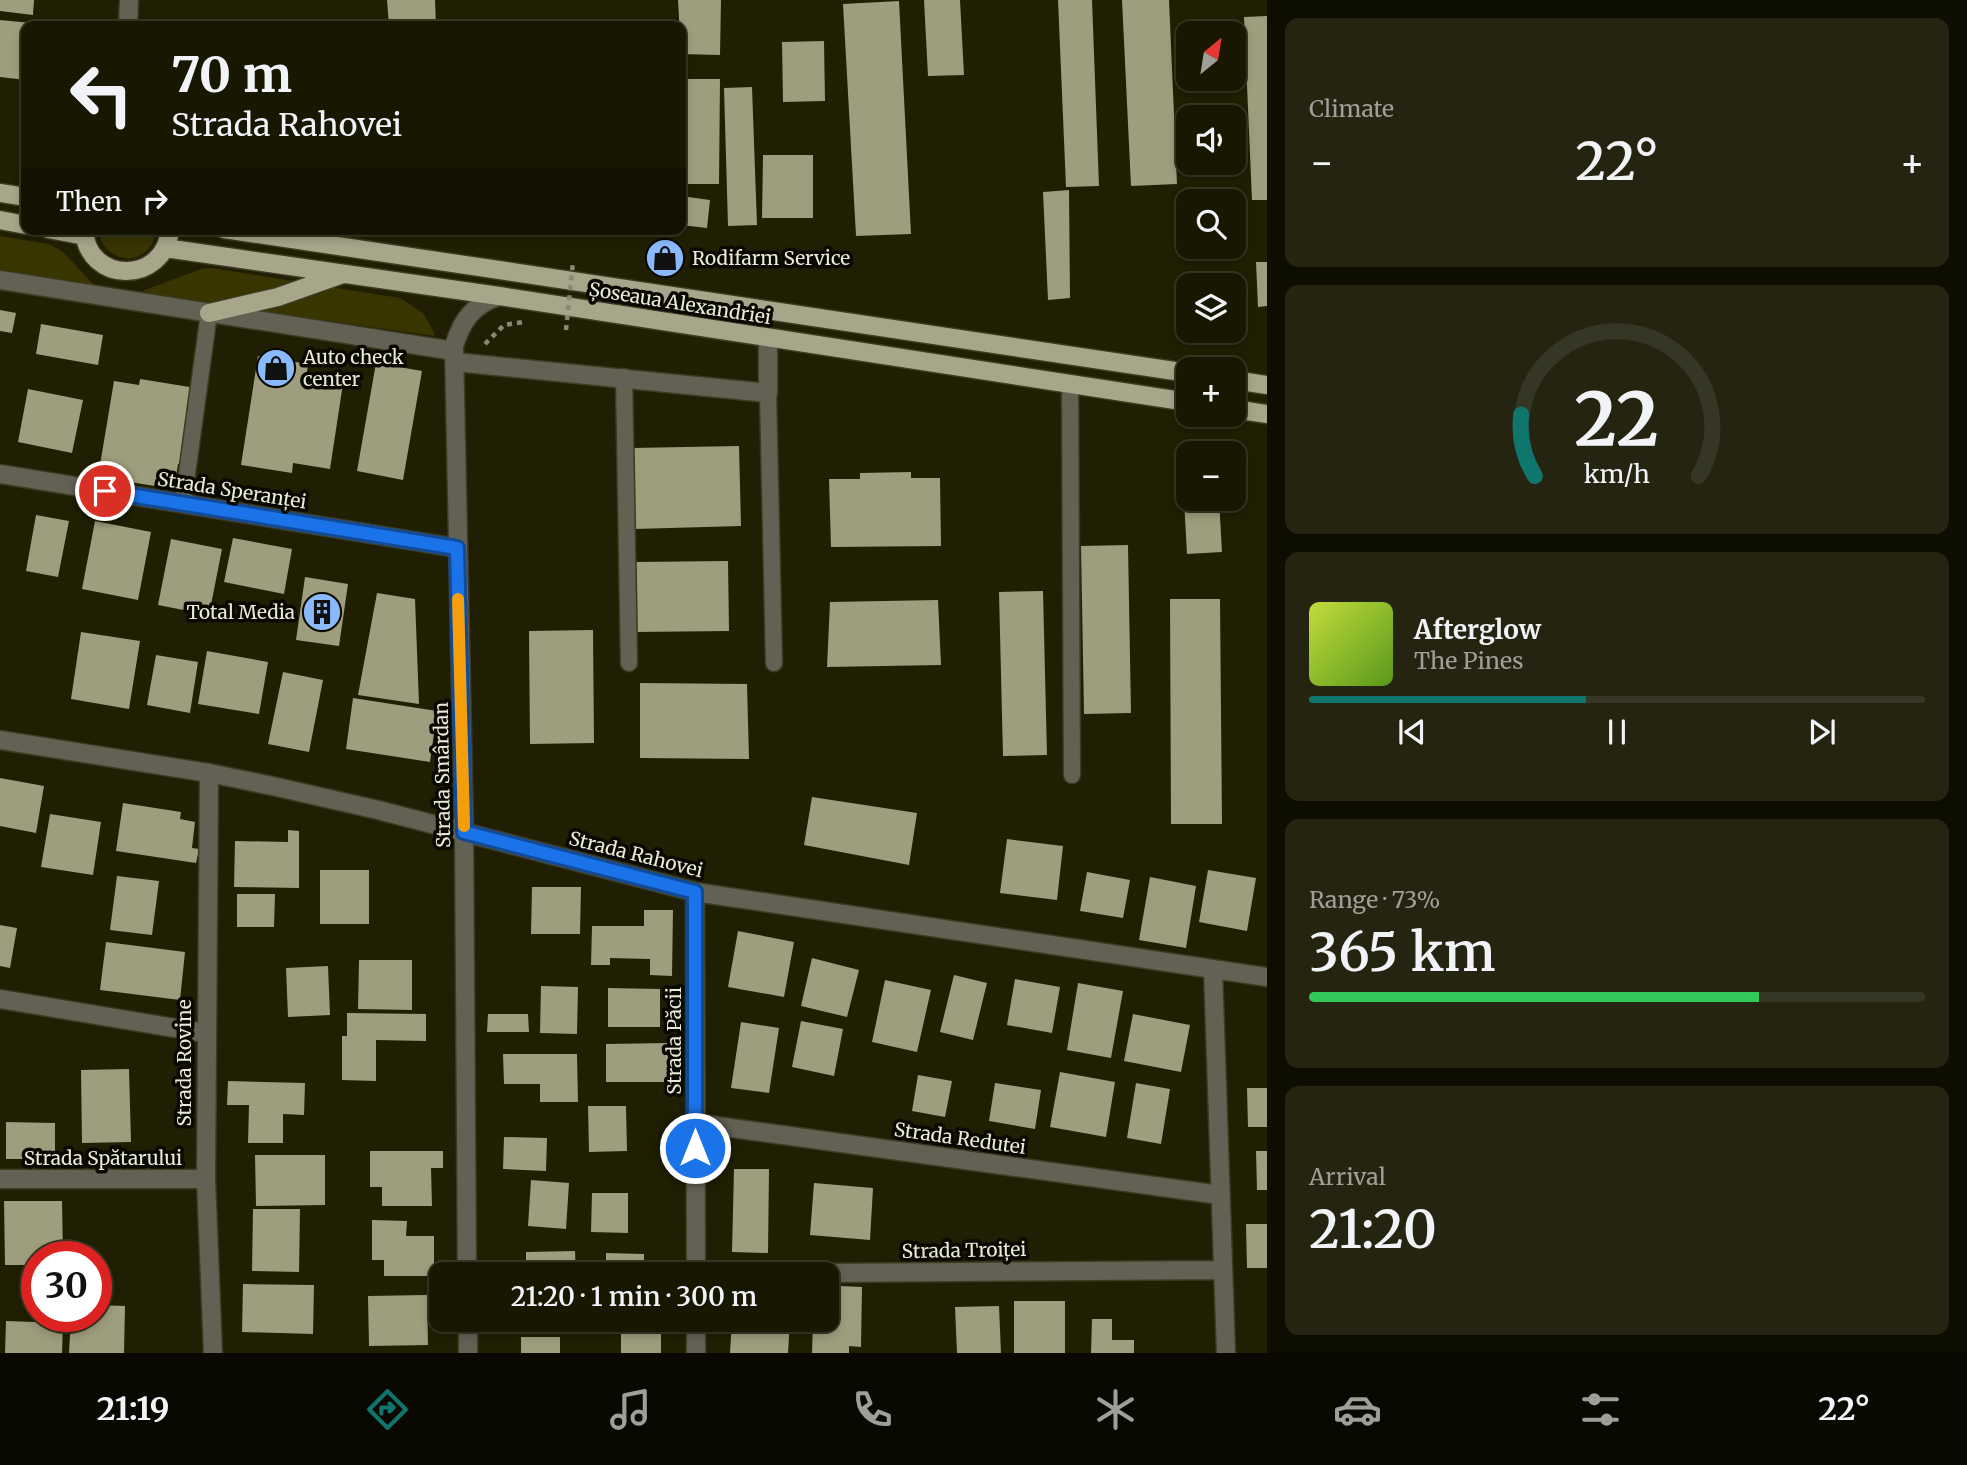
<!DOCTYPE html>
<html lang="en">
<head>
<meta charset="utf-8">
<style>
  :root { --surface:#181702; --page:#252411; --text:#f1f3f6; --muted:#9f9f99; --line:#363624; --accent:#0f766e }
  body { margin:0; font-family:Merriweather,serif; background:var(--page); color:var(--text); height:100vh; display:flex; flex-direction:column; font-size:26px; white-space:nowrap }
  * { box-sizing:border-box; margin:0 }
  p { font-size:23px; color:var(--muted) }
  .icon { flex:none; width:38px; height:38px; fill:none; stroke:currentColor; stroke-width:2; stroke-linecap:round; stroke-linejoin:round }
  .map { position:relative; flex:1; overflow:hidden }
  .side { display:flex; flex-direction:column; gap:18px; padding:18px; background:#0d0d01; width:700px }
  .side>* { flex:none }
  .guide { position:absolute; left:21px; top:21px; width:665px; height:214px; border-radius:14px; box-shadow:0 4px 10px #0003,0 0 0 2px var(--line); background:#181702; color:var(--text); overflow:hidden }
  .needle { width:46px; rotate:30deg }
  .tools { position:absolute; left:1176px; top:21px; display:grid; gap:14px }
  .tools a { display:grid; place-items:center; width:70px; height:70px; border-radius:14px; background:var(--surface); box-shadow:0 4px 10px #0003,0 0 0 2px var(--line); font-size:35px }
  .speed { position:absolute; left:21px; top:1241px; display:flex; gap:14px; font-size:35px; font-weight:700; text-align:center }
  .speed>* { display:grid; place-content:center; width:91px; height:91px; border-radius:50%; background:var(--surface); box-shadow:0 4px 10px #0003,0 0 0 2px var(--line); line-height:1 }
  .speed .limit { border:10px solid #d22; background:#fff; color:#111 }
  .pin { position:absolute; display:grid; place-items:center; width:60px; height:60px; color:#fff; margin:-30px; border:4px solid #fff; border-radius:50%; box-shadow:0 2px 7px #0007 }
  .me { position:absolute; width:77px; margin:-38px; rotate:0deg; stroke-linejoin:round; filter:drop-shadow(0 0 5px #0008) }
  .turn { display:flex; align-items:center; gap:24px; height:147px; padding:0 35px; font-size:32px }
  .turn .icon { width:91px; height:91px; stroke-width:2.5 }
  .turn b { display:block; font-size:49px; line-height:60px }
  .then { display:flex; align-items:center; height:66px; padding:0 35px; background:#0003; gap:14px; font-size:26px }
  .big { font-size:52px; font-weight:600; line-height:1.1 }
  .side .widget { flex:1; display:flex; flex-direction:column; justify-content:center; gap:10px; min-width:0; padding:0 24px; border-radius:14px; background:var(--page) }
  .side .dial { align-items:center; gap:0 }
  .dial svg { height:182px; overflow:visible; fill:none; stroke:var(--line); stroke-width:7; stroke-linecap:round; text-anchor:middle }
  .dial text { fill:var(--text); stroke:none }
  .song { display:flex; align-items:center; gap:21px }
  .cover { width:84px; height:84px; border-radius:10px; background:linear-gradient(135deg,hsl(70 70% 55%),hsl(90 70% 35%)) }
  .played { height:7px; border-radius:4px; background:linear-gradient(90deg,var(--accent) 45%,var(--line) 45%) }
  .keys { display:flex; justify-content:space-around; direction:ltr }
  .heat { display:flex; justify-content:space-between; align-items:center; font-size:38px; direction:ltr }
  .charge { height:10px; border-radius:5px; background:linear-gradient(90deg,#34c759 73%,var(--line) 0) }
  .trip { position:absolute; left:429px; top:1262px; width:410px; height:70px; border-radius:14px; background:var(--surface); box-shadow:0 4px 10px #0003,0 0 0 2px var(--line); font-weight:600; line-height:70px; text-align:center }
  .tab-bar { display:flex; height:112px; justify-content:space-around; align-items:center; background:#0a0901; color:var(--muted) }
  .tab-bar .icon { width:49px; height:49px }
  .tab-bar .selected { color:var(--accent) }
  .tab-bar b { font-size:32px; color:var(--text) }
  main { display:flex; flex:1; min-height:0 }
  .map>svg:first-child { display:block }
  .green { fill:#383500 }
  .building { fill:#9e9d7d }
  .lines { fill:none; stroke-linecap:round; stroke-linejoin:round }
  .service-casing { stroke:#3c3b21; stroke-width:19 }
  .minor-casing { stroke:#3c3b21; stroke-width:21 }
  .tertiary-casing { stroke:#3c3b21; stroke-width:21 }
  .primary-casing { stroke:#3c3b21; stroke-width:21 }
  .path { stroke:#898872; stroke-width:4.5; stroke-dasharray:5 5; stroke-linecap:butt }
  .service { stroke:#626154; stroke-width:16 }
  .minor { stroke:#626154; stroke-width:18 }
  .tertiary { stroke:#626154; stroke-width:18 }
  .primary { stroke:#a7a68a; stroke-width:18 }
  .path-bridge { stroke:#898872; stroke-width:4.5; stroke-dasharray:5 5; stroke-linecap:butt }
  .route-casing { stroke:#114b97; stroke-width:18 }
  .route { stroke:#1a73e8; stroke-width:12 }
  .slow { stroke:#f59e0b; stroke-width:12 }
  .labels { text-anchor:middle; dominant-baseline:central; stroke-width:7; stroke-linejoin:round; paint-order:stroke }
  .poi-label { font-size:19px; fill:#eaead8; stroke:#090801; text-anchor:start }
  .street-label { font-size:19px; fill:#eaead8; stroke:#090801 }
</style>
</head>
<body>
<main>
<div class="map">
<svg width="1267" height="1353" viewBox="0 0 1267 1353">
  <rect width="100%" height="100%" fill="#201f03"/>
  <path class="green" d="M98,229H156C154,268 103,268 98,229Z
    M0,236L49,244L62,251L95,286L0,271Z
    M212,268L400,298L423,313L435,334L434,336L137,293L201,269Z"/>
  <path class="building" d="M0,0H34L33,15L0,11Z
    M387,0H435L436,26H389Z
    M678,0H721L720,55L681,54Z
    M924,0H960L964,75L928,76Z
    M1058,0H1092L1099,186L1066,187Z
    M1122,0H1169L1177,184L1131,186Z
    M899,1L911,234L856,236L843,4Z
    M1267,16V200H1252L1244,17Z
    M0,20L42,24L26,26V80L0,77Z
    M824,41L825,101L783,102L782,42Z
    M685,79H720L719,184H685Z
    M752,87L757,225L728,226L724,88Z
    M763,155H813V218H762Z
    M1069,190L1070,298L1048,300L1043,192Z
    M681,196L710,200L707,228L681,225Z
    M1256,262H1267V306L1258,307Z
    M0,310L16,313L12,333L0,331Z
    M41,324L103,335L98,365L36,354Z
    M258,356L308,364L307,372L344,377L330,469L293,463L292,473L241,465Z
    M376,363L422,371L403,480L357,471Z
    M140,379L196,388L184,463L178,464L174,489L98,477L114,381L139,385Z
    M28,389L83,400L72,453L18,442Z
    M739,446L741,526L634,529L632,448Z
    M911,472V478H940L941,546L831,547L829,479H860V473Z
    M1183,481H1188V499H1219L1222,552L1187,554Z
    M36,515L69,521L58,577L26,571Z
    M95,521L151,532L138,600L82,589Z
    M233,538L292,549L284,594L224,582Z
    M171,539L222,549L209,615L158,605Z
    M1128,545L1131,713L1084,714L1081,546Z
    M728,561L729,631L636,632L635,562Z
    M305,577L348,584L339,646L296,640Z
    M1043,591L1047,755L1003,756L999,592Z
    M377,593L415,599L419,704L358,695Z
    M1170,599H1220L1222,824H1171Z
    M938,600L941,665L827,667L830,602Z
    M593,630L594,743L530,744L529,631Z
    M81,632L140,641L129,709L71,699Z
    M207,651L268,662L259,714L198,704Z
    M156,655L198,662L190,713L147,705Z
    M283,672L323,680L309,752L268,744Z
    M640,683L747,684L749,759L640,758Z
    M353,698L437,711L430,762L346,749Z
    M0,778L44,786L36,833L0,826Z
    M812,797L917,813L909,865L804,845Z
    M123,803L181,812L180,819L195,822L192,848L199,849L196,863L116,851Z
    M50,814L101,822L93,875L41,867Z
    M288,830L299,831V888L234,887L235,841L288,842Z
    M1007,839L1063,846L1057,900L1000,893Z
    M320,870H369V924H320Z
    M1208,870L1256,878L1247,931L1199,922Z
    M1087,872L1130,880L1123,918L1080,911Z
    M117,876L159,881L152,935L110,930Z
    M1150,877L1196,886L1186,948L1139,940Z
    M532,887H581L580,934H531Z
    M237,894H275L274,927H237Z
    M644,910H673L672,976L650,975V959L610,958V965H591L592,926H644Z
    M0,925L17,928L10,968L0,966Z
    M738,931L794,942L784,997L728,987Z
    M106,942L185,952L180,1000L100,990Z
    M812,958L859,970L847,1017L801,1006Z
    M359,960H412V1010L358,1009Z
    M328,966L330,1015L288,1017L286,968Z
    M954,975L987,983L973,1040L940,1032Z
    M1015,979L1060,987L1052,1033L1007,1025Z
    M885,980L931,990L917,1052L872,1042Z
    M1078,983L1123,991L1111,1058L1067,1050Z
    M541,986L578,987L577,1034L540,1033Z
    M608,988L660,989V1027H608Z
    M347,1013L426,1014V1041L376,1040V1081L342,1080V1036H347Z
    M488,1014H528L529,1032H487Z
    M1133,1014L1190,1025L1181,1072L1124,1061Z
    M801,1021L843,1029L834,1076L792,1067Z
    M741,1022L779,1028L769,1093L731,1088Z
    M668,1043V1082H606V1044Z
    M503,1054H577L578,1102H540V1084H504Z
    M129,1069L131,1142L82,1143L81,1070Z
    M1060,1072L1115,1082L1106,1137L1050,1127Z
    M918,1075L952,1081L945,1117L912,1111Z
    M228,1081L305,1083L304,1115L283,1114V1143H248L249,1105H227Z
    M995,1083L1041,1090L1035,1129L989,1121Z
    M1136,1083L1170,1089L1161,1144L1127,1138Z
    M1247,1088H1267V1127H1248Z
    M588,1106H626L627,1151L589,1152Z
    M6,1122L55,1123V1159H6Z
    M504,1137L547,1138L546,1171L503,1169Z
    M370,1151H443V1168H431L432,1206H382V1187H370Z
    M1256,1151H1267V1190H1257Z
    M255,1155H325V1205L256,1206Z
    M734,1169H769L768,1253L732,1252Z
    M531,1180L569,1183L566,1229L528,1226Z
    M814,1183L873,1188L870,1240L810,1235Z
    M592,1193H628V1233L591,1232Z
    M4,1201H62L63,1256H37V1265H5Z
    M253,1209H300L299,1272L252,1271Z
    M372,1220L407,1221L406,1236H434V1276H384V1260H372Z
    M1246,1224H1267V1268H1247Z
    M575,1251L576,1274H526V1252Z
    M606,1253L644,1254V1274H606Z
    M243,1284L314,1285L313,1334L242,1332Z
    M840,1286L862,1287L861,1347L849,1346V1353H812L813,1320H826V1302L839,1303Z
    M427,1295L428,1345L369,1346L368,1296Z
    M1014,1301H1065V1353H1014Z
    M96,1305L125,1306L124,1353H69L71,1316H96Z
    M999,1306L1001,1353H957L955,1307Z
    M1092,1319H1112V1340H1134V1353H1091Z
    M732,1320H790L788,1353H730Z
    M6,1321L63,1323L62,1353H5Z
    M621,1329H661V1353H621Z
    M521,1337H560V1353H521Z"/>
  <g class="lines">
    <g class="service-casing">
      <path id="service" d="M624,377L629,663
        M1070,384L1072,775
        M768,393L774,663
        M183,503L209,313"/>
    </g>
    <g class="minor-casing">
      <path id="minor" d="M0,280L454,351
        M455,362L768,393V339
        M0,474L457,548
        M0,740L209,773L277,787L378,810L695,892L1267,977
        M209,773L206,1179L213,1353
        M695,892L696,1274
        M1213,969L1226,1353
        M0,999L205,1033
        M695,1123L1220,1195
        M0,1179H206
        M467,1274L464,832L454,346C462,320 473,305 499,296
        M705,1274L1223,1270
        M468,1320V1353
        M696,1320V1353"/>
    </g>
    <g class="tertiary-casing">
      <path id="tertiary" d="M128,26L129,0"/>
    </g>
    <g class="primary-casing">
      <path id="primary" d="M0,193L26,197
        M0,220L26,225
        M48,229L85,236
        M84,229C86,284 165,286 170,229
        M224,229L1188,373
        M165,248L499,296L1188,402
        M209,313L278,297L343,274
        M1234,380L1267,385
        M1234,409L1267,414"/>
    </g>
    <path class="path" d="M485,344L504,325L524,322"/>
    <use href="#service" class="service"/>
    <use href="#minor" class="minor"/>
    <use href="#tertiary" class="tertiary"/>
    <use href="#primary" class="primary"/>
    <path class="path-bridge" d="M566,330L573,262"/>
  </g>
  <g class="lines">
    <g class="route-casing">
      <path id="route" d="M105,491L457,548L464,832L695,892V1148"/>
    </g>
    <use href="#route" class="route"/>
    <path class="slow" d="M458,599L464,826"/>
  </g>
  <defs>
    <g id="shop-disc" transform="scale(2.0125)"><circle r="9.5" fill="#8abafc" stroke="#090801"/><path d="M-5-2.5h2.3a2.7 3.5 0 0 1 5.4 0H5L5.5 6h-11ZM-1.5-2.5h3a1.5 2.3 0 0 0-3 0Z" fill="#111"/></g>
    <g id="building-disc" transform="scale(2.0125)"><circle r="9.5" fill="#8abafc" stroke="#090801"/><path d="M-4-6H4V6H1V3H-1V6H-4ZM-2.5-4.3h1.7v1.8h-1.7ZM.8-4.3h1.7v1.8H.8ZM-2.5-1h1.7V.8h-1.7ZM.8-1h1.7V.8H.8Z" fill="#111"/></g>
  </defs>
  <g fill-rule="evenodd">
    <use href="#shop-disc" x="665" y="258"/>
    <use href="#shop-disc" x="276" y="368"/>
    <use href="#building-disc" x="322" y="612"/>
  </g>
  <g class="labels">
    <g class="poi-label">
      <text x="692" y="258">Rodifarm Service</text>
      <text x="303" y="357">Auto check<tspan x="303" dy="22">center</tspan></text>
      <text x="295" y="612" text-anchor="end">Total Media</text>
    </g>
    <g class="street-label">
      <text transform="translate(680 303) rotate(9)">Șoseaua Alexandriei</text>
      <text transform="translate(232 490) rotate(9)">Strada Speranței</text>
      <text transform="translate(442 775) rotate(-91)">Strada Smârdan</text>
      <text transform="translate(636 854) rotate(14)">Strada Rahovei</text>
      <text transform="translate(674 1041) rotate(-90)">Strada Păcii</text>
      <text transform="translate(184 1063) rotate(-90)">Strada Rovine</text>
      <text transform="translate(960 1138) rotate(8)">Strada Redutei</text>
      <text x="103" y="1158">Strada Spătarului</text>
      <text transform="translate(964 1250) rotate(-1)">Strada Troiței</text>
    </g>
  </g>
</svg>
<div class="tools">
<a><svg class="needle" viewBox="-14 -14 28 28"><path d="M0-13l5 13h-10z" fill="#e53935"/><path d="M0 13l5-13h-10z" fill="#9f9f99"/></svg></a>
<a><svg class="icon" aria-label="sound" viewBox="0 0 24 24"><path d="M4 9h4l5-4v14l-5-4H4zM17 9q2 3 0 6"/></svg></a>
<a><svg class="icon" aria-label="search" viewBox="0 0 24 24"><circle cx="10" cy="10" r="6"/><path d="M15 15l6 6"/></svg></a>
<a><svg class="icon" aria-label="layers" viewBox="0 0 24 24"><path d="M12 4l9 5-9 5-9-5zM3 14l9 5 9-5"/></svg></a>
<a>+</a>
<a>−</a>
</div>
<div class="speed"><div class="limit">30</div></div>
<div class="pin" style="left:105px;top:491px;background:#d93025"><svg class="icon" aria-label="arrive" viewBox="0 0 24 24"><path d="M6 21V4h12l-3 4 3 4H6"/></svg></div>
<svg class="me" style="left:695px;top:1148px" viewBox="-20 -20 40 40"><circle r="17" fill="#1a73e8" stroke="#fff" stroke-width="3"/><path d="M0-11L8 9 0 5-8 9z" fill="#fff"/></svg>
<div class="trip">21:20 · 1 min · 300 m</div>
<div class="guide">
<div class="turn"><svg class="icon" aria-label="left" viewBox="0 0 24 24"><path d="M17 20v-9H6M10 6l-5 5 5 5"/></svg><div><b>70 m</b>Strada Rahovei</div></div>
<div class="then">Then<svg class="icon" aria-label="right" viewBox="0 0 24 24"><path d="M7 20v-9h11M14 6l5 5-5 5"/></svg></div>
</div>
</div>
<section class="side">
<div class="widget"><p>Climate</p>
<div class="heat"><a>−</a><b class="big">22°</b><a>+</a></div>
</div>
<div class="widget dial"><svg viewBox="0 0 100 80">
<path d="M14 69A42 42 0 1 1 86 69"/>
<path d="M14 69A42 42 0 0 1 8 42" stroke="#0f766e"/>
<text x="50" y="56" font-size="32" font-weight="700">22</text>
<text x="50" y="72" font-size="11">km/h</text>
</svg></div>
<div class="widget">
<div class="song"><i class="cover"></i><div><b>Afterglow</b><p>The Pines</p></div></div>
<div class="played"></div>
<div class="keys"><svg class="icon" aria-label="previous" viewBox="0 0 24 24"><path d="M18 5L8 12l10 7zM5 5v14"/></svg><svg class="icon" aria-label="pause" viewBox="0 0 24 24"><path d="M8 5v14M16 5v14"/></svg><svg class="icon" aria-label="next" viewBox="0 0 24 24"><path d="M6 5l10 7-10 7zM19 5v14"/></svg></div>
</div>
<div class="widget"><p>Range · 73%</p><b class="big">365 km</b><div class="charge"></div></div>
<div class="widget"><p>Arrival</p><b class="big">21:20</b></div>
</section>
</main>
<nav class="tab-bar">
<b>21:19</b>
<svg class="icon selected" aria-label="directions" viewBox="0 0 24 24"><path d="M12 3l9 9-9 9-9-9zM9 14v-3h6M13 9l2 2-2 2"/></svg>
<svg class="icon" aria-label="music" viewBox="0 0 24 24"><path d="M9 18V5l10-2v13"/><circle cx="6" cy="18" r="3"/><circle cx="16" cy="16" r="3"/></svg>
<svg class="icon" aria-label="phone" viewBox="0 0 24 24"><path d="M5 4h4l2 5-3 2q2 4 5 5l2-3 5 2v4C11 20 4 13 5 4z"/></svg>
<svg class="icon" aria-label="climate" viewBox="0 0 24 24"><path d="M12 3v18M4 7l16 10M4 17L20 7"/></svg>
<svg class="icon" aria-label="car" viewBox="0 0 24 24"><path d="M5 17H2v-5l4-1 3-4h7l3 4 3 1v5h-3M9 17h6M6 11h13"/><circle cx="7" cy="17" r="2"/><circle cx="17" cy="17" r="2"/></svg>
<svg class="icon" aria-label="filters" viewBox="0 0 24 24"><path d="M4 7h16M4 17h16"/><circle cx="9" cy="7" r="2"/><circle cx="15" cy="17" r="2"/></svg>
<b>22°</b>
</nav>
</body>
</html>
